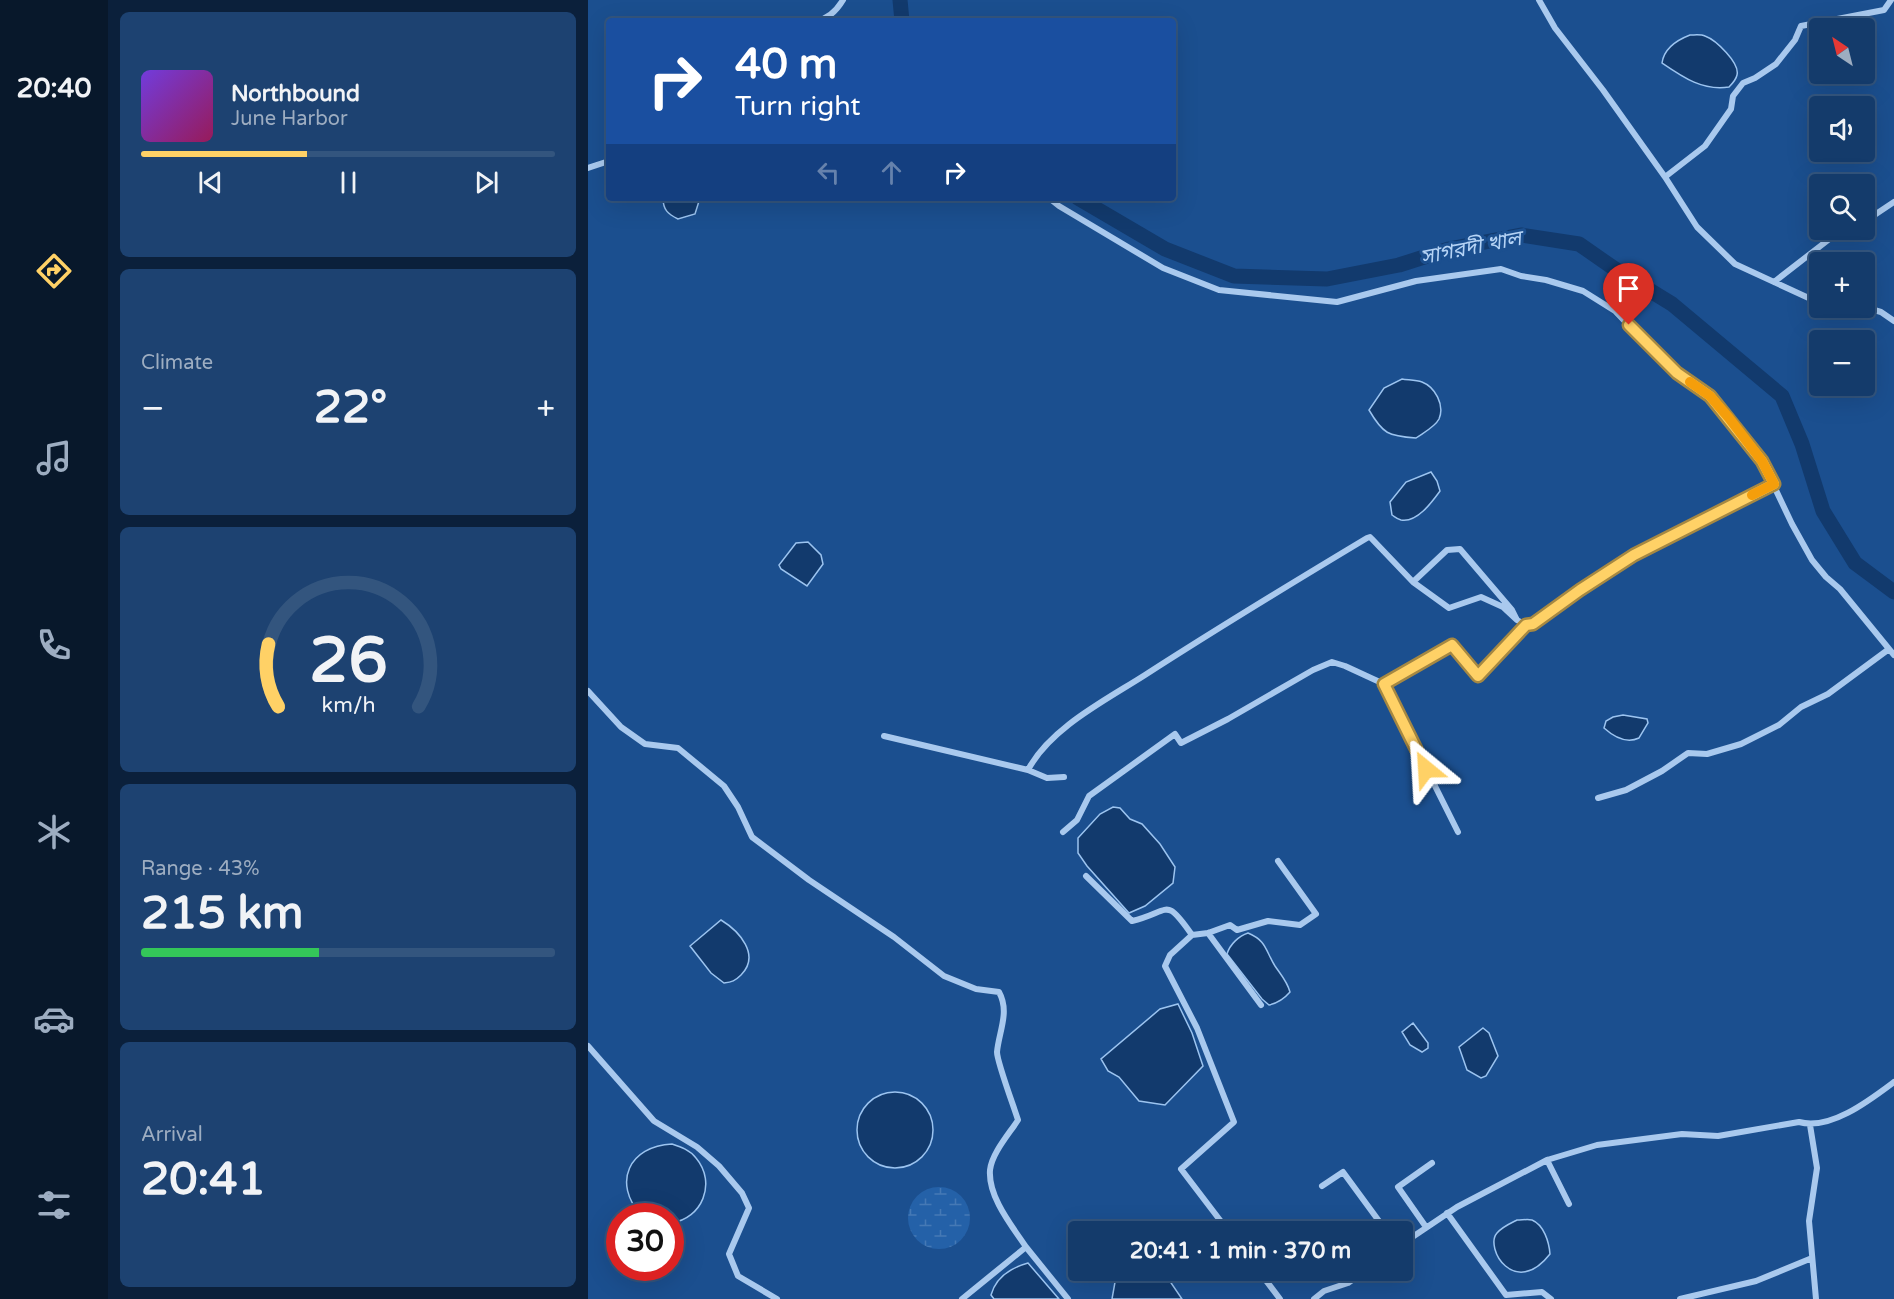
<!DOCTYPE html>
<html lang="en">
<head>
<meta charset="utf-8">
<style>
  :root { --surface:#143b6b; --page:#1d4271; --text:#f1f3f6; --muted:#9dadc1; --line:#33557e; --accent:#ffd166 }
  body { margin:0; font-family:"Varela Round","Noto Sans Bengali",sans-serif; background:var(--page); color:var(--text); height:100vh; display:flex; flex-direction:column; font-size:22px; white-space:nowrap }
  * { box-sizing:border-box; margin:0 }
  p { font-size:20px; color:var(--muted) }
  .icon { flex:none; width:33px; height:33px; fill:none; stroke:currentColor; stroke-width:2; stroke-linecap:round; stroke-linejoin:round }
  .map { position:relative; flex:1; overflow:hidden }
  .sheet { display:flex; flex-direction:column; gap:12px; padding:12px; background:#0b203b; width:480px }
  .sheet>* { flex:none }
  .top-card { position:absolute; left:18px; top:18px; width:570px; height:183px; border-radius:6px; box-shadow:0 6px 24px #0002,0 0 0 2px var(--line); background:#1a4fa0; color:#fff; overflow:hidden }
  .needle { width:39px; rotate:325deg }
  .buttons { position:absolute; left:1221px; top:18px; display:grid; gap:12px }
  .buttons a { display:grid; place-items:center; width:66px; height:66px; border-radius:6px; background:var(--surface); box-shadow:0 6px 24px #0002,0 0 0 2px var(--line); font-size:30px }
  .speed { position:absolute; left:18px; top:1203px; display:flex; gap:12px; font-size:30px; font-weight:700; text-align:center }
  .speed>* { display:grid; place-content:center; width:78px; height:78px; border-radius:50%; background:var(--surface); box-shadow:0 6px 24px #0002,0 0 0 2px var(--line); line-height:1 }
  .speed .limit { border:9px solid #d22; background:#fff; color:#111 }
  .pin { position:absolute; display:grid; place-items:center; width:51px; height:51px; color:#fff; margin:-62px -26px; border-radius:50% 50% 50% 0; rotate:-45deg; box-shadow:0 0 6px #0007 }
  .pin .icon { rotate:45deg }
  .me { position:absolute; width:66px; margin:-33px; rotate:333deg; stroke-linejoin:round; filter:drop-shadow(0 0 4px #0008) }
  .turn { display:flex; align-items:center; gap:21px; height:126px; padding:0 30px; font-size:27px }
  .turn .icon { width:78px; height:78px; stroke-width:2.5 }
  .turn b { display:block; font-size:42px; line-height:51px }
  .lanes { display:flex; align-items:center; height:57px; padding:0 30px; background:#0003; justify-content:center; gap:30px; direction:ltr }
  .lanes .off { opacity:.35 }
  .big { font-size:45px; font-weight:700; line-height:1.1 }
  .sheet .tile { flex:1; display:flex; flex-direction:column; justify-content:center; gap:9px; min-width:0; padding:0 21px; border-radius:9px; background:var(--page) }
  .sheet .dial { align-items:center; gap:0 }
  .dial svg { height:156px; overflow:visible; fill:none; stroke:var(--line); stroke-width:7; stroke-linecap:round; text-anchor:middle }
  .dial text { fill:var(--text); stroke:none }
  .song { display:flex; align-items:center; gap:18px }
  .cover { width:72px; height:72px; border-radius:9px; background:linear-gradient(135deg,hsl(260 70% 55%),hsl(330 70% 35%)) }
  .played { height:6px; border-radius:3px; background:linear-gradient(90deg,var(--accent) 40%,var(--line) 40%) }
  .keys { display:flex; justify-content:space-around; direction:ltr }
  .heat { display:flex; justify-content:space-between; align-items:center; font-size:33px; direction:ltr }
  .charge { height:9px; border-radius:4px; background:linear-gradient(90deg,#34c759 43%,var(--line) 0) }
  .trip { position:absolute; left:480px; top:1221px; width:345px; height:60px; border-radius:6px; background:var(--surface); box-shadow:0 6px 24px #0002,0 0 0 2px var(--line); font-weight:700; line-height:60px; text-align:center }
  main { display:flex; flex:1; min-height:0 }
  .tab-bar { display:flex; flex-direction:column; width:108px; justify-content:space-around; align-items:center; background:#08182b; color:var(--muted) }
  .tab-bar .icon { width:42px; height:42px }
  .tab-bar .active { color:var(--accent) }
  .tab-bar b { font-size:27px; color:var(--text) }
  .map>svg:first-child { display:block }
  .wetland { fill:url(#wetland-marsh) }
  .water { fill:#123a6d; stroke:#9cc4f0; stroke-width:1.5 }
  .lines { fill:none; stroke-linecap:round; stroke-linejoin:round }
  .canal { stroke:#123a6d; stroke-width:15 }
  .minor { stroke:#a9c9ee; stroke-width:6 }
  .route-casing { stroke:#a68842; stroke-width:15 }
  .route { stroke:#ffd166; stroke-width:10 }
  .slow { stroke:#f59e0b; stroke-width:10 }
  .labels { text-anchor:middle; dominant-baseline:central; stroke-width:6; stroke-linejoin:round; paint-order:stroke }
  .water-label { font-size:21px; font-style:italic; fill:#b5d3f5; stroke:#1b4f8f }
</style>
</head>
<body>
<main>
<nav class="tab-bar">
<b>20:40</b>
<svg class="icon active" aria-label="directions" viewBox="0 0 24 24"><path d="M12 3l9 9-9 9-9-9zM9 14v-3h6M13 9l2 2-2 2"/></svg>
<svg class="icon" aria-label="music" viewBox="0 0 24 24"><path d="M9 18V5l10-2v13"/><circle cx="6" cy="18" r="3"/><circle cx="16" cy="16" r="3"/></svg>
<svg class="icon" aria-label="phone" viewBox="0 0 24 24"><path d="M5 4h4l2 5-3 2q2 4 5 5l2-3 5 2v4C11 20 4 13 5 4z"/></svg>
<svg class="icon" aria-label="climate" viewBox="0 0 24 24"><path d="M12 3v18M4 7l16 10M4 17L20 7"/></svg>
<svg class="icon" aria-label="car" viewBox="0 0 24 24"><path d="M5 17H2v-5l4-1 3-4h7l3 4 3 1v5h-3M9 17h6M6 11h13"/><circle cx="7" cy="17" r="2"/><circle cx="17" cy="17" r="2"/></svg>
<svg class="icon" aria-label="filters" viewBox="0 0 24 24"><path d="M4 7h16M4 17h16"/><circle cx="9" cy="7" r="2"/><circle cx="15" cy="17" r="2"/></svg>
</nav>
<section class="sheet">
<div class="tile">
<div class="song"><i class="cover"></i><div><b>Northbound</b><p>June Harbor</p></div></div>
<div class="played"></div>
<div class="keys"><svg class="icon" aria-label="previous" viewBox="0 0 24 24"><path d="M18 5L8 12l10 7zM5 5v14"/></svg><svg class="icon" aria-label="pause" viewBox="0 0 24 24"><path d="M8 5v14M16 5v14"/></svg><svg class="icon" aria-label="next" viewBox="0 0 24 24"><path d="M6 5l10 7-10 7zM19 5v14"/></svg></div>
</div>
<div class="tile"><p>Climate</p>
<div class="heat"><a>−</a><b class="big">22°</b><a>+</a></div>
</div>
<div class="tile dial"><svg viewBox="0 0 100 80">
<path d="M14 69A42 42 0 1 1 86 69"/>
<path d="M14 69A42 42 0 0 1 9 37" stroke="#ffd166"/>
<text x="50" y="56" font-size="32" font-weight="700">26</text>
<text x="50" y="72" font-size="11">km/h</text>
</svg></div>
<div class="tile"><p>Range · 43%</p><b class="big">215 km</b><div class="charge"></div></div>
<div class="tile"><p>Arrival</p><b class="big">20:41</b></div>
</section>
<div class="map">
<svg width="1306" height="1299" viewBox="0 0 1306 1299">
  <defs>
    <pattern id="wetland-marsh" width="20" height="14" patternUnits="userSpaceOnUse" patternTransform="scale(1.5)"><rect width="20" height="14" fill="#2461a8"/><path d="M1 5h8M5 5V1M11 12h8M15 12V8" fill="none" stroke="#4579b5"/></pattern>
  </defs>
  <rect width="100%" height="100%" fill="#1b4f8f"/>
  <path class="wetland" d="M320 1218a31 31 0 1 1 62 0a31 31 0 1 1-62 0Z"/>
  <path class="water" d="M1102,35C1107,35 1113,34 1117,36C1128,40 1152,63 1149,75C1148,80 1144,84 1141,87C1115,91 1096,78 1074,63C1076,48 1089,40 1102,35Z
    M75,198H112L107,214L90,219C80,214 75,210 75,198Z
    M814,379C820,380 828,380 834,382C847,387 857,405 851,419C847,427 835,433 828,438C800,436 795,434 781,410L796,388Z
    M843,472L849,481L852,491C844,502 829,523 813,520C809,519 807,517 804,515L802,502L818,482Z
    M220,542L233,555L235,564L219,586L193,569L191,565L208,543Z
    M1035,715L1059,719L1060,723L1051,738C1038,744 1026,737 1016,728L1018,721L1025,717Z
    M525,807L532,808L542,819L554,824L572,844L587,867L585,883L557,906L541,913L499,866L490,853V838L512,814Z
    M133,920C151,931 173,955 153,975C147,981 144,982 136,983L123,973L102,946Z
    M660,933C679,941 677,950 687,966C693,975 699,981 702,992C696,999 690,1003 681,1005L674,999L639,954C642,944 651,936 660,933Z
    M590,1004L604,1033L615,1066L577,1105L551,1101L531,1077L520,1071L513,1059L572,1009Z
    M825,1023L840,1043V1048L834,1052L822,1045L814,1032Z
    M895,1028L901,1033L910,1056L898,1076L893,1078L879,1070L871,1047Z
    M269 1130a38 38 0 1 1 76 0a38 38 0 1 1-76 0Z
    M84,1144C93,1147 102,1150 108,1158C129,1183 114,1219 83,1223L82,1216L53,1215C24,1183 41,1146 84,1144Z
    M929,1220C934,1220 940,1219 944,1220C956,1225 961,1242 962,1254C927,1299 896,1248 909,1233C914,1227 923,1223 929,1220Z
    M440,1263L471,1299H406L403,1295C408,1277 422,1268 440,1263Z
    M561,1271H575L594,1299H524L527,1282Z"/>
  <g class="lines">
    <path class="canal" d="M312,0L314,21
      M490,198L577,249L646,276L739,279L811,265L861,249L933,235L991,244L1027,269L1084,304L1194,396L1214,444L1235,511L1267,563L1306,592"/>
    <path class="minor" d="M951,0L967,28L1015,90L1077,177L1109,227L1147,264L1225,300L1232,301
      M228,21C240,19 249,10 255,0
      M0,168L21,161
      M1077,177L1117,146L1143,109L1145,96L1155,83L1167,78L1188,64L1207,40L1213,26L1296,10L1303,0
      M461,198L471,206L575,268L631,290L749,302L828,281L913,269L933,276L958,280L995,291L1027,311L1067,353L1089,373L1122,396L1141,419L1174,461L1204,524L1224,560L1238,577L1252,589L1306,655
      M1276,222L1306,202
      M1186,282L1253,230
      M1276,307L1293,312L1306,321
      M929,620L924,610L872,549L859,550L825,582L861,608L893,597L915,607L929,620L938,625
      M0,691L33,727L57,744L90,748L136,786L150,807L164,837L221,880L306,937L356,976L388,989L411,992C422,1012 411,1031 409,1052C409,1062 426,1107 430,1120C421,1134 404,1153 402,1170C400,1197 424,1226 438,1247
      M296,736L440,770L459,778L476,777
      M440,770C462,728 518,700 557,675C630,628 704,583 779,538L782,537L784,539L825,582
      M1010,798L1038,790L1074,771L1100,753L1119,754L1153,744L1191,725L1213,707L1240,694L1301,649
      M475,832L489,820L501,796L587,734L593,743L640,719L725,670L744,662L757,666L796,684
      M870,832L796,684L864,645L890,676L938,625L945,624L992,589L1046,555L1186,484
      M498,876L544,921C583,912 576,895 604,935L582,955L577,966L609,1028L646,1122L593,1169L641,1232
      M620,933L673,1005
      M604,935L620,933L642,925L649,930L680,921L712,925L728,914L690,861
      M0,1046L66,1121L109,1147L131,1166L154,1193L161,1208L141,1254L150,1276L189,1299
      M1222,1125L1229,1168L1221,1221L1228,1299
      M959,1160L981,1204
      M734,1186L755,1172L799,1232
      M859,1213L918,1295L954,1292L963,1299
      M838,1227L810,1187L844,1163
      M814,1244L869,1207L959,1160L1009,1145L1094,1134L1130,1136L1211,1122C1242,1131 1282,1100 1306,1082
      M670,1270L692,1299
      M374,1299L438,1247L480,1299
      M726,1299L736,1291L760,1283L778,1270
      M1092,1299L1168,1281L1224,1258"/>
  </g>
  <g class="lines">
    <g class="route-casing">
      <path id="route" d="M838,769L796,684L864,645L890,676L938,625L945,624L992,590L1046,555L1186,484L1174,461L1122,396L1089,373L1041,325"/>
    </g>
    <use href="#route" class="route"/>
    <path class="slow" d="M1102,382L1122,396L1141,418L1174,461L1186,484L1164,495"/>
  </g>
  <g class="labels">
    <g class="water-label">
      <text transform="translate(883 248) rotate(-11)">সাগরদী খাল</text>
    </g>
  </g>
</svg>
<div class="buttons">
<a><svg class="needle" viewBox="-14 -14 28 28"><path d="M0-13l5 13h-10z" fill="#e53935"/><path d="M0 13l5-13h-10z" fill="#9dadc1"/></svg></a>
<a><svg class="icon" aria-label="sound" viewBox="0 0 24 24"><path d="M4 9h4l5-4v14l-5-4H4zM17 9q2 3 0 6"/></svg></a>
<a><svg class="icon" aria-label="search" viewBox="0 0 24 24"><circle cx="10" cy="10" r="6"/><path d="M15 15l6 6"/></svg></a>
<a>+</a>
<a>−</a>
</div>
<div class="speed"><div class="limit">30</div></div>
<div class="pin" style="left:1041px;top:325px;background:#d93025"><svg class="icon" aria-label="arrive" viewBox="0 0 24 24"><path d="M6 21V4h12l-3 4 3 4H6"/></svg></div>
<svg class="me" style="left:838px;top:769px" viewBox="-20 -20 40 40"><path d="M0-17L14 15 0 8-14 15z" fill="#ffd166" stroke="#fff" stroke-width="4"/></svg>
<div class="trip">20:41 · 1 min · 370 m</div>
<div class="top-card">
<div class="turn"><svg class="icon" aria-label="right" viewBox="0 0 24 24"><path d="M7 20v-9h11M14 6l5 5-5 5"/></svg><div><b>40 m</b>Turn right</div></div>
<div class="lanes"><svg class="icon off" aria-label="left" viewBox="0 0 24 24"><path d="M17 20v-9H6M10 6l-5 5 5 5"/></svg><svg class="icon off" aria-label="ahead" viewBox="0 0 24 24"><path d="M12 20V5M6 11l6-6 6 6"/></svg><svg class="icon" aria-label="right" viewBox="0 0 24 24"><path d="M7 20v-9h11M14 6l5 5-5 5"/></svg></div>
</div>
</div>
</main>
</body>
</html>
